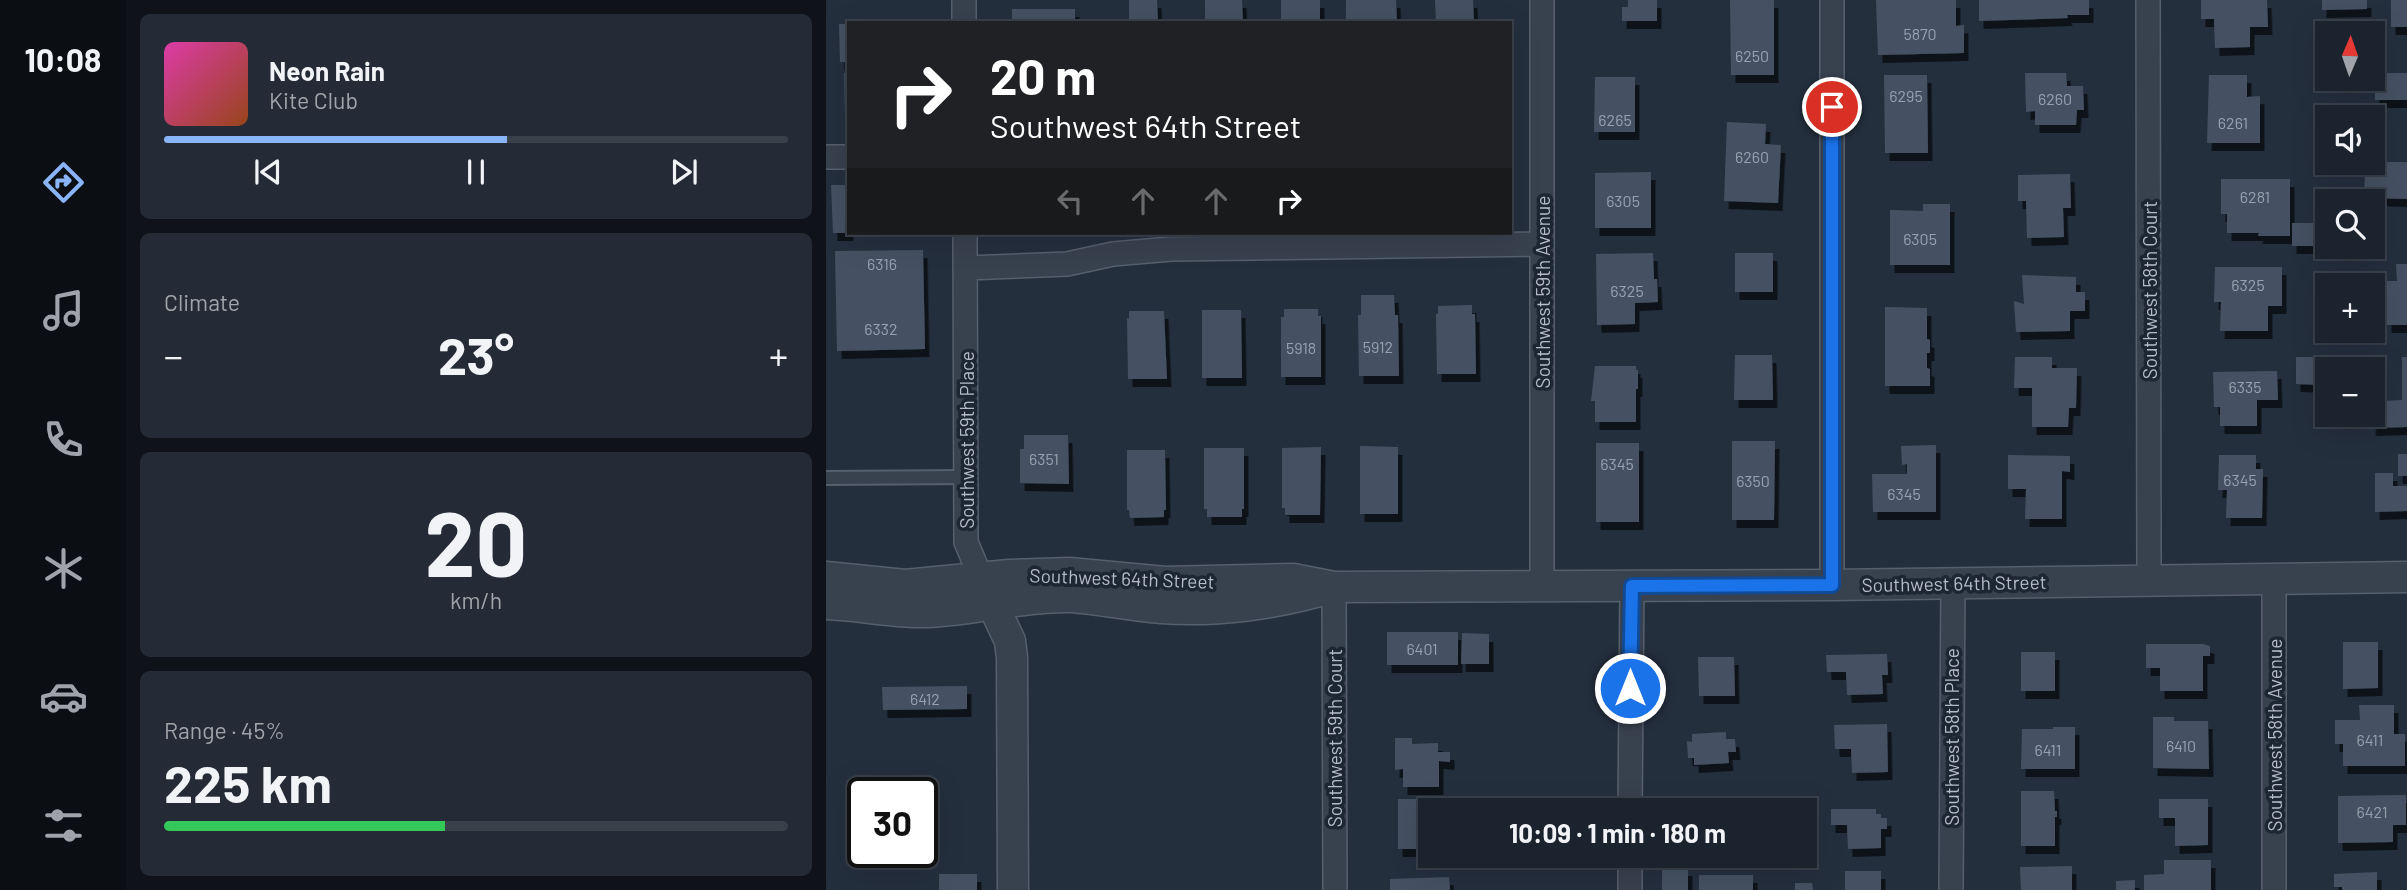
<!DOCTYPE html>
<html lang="en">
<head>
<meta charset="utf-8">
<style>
  :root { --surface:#1b232e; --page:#242b36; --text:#f1f3f6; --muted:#a0a4aa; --line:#39404a; --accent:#8ab4f8 }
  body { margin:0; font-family:Barlow,sans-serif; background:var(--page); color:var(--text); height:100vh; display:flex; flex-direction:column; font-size:26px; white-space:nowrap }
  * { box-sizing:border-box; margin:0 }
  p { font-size:23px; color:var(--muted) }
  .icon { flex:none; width:38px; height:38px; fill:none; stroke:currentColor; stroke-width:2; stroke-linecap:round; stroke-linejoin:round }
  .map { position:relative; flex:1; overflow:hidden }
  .details { display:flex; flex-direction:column; gap:14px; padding:14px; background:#0f1319; width:700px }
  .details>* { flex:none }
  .top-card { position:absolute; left:21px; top:21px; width:665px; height:214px; border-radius:0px; box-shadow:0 7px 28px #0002,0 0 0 2px var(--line); background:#202124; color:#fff; overflow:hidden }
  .needle { width:46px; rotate:2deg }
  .fabs { position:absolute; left:1489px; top:21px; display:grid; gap:14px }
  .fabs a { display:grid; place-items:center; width:70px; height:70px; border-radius:0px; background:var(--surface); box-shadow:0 7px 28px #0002,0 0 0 2px var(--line); font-size:35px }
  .speed { position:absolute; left:21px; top:777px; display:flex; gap:14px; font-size:35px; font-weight:700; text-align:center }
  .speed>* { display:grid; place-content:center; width:91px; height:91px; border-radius:50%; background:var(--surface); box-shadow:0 7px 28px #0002,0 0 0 2px var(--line); line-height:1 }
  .speed .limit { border:4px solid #111; border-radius:10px; background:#fff; color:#111 }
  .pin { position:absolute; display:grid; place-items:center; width:60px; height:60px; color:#fff; margin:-30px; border:4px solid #fff; border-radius:50%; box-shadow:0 2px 7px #0007 }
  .me { position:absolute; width:77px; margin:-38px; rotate:0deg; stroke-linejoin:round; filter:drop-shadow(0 0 5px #0008) }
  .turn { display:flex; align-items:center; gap:24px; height:147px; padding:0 28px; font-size:32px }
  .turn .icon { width:91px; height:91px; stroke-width:2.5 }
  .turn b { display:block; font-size:49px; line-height:60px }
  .lanes { display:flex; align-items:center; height:66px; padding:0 28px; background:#0003; justify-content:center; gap:35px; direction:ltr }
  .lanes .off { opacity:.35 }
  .big { font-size:52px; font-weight:700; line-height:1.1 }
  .details .widget { flex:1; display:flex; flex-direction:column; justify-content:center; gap:10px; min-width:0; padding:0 24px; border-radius:10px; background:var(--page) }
  .details .dial { align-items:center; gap:0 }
  .dial b { font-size:91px; line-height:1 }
  .song { display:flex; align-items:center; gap:21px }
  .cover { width:84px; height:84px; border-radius:10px; background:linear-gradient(135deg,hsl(320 70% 55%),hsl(20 70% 35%)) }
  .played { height:7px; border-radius:4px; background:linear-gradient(90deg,var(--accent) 55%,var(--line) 55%) }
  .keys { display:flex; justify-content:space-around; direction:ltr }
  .heat { display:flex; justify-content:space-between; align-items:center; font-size:38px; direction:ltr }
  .charge { height:10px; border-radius:5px; background:linear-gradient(90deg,#34c759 45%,var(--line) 0) }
  .trip { position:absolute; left:592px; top:798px; width:399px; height:70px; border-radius:0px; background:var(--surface); box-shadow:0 7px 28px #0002,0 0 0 2px var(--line); font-weight:700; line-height:70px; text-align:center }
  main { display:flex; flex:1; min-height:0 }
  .dock { display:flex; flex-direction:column; width:126px; justify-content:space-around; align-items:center; background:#0b0e12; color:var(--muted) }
  .dock .icon { width:49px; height:49px }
  .dock .active { color:var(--accent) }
  .dock b { font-size:32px; color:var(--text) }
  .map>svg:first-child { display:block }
  .building { fill:#455162; filter:url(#shadow) }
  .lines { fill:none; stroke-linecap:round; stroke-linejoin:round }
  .service-casing { stroke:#565f6c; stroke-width:16 }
  .minor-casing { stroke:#565f6c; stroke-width:26 }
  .tertiary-casing { stroke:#565f6c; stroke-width:33 }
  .service { stroke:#38414e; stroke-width:12 }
  .minor { stroke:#38414e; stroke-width:23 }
  .tertiary { stroke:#38414e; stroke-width:30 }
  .route-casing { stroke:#114b97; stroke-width:18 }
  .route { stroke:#1a73e8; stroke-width:12 }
  .labels { text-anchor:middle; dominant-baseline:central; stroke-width:7; stroke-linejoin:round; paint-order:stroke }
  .number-label { font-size:16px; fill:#98a1af }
  .street-label { font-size:19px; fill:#b4bcc9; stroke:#1d2633 }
</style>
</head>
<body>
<main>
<nav class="dock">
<b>10:08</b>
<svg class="icon active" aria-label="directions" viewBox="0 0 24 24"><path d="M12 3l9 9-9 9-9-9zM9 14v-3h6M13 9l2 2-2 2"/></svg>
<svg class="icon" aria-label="music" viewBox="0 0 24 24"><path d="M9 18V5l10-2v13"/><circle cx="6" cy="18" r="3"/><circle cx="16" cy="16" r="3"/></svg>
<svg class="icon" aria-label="phone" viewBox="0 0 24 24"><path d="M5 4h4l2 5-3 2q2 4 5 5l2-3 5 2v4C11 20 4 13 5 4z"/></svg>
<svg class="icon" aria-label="climate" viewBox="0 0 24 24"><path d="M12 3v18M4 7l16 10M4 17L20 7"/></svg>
<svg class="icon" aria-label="car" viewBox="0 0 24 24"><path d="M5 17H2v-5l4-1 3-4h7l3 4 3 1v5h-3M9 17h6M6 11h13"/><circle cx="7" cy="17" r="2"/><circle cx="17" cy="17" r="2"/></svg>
<svg class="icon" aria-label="filters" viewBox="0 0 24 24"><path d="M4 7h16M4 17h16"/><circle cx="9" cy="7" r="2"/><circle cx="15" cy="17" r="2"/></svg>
</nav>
<section class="details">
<div class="widget">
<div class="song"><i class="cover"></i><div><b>Neon Rain</b><p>Kite Club</p></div></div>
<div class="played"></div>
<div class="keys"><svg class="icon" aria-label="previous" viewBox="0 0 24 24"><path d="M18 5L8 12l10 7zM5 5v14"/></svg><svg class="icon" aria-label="pause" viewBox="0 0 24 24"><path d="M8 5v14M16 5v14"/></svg><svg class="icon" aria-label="next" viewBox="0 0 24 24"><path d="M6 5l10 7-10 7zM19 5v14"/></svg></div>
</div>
<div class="widget"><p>Climate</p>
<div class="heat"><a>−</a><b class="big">23°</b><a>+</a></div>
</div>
<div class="widget dial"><b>20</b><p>km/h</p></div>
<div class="widget"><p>Range · 45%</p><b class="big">225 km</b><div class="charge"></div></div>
</section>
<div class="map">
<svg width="1581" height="890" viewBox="0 0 1581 890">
  <defs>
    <filter id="shadow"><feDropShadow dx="4.5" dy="8" stdDeviation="0" flood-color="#0009"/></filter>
  </defs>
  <rect width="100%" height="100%" fill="#242f3e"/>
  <path class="building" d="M303,0H331L332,23H303Z
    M379,0H416L417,23H379Z
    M455,0H494V23H455Z
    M520,0H570L571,23H520Z
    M609,0H647L648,23H610Z
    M802,0H831V21H796V7H802Z
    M904,0H948V75H905Z
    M1050,0H1130V26L1138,25V53L1052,55Z
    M1153,0H1263V15H1241L1242,18L1153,21Z
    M1375,0H1441L1442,27H1424V47L1389,48L1388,19H1375Z
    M1496,0H1541V9L1496,10Z
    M1565,0H1581V27H1565Z
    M186,9H249V23H186Z
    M13,24H23V62H14Z
    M18,73H23V117H19Z
    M1199,73H1240L1241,86H1257L1258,110H1251L1250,125H1209V111L1200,112Z
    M1549,73H1581V100H1549Z
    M1058,75H1101L1102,153H1059Z
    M1383,75H1421V97L1434,96V143H1381Z
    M769,77H809V132H768Z
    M901,122L940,124L939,144L955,145L952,203L898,201Z
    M1554,162H1581V199L1538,198L1539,170H1554Z
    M825,172V228H769V173Z
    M1244,174L1245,208H1237L1238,237L1201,238L1200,201H1192V175Z
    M1395,179H1464V236H1432L1433,233H1401V214H1395Z
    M5,185H23V233H7Z
    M1097,204H1124V265H1064V210L1097,211Z
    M1466,223H1498V246H1466Z
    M97,250L99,349L11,351L9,251Z
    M827,253L828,279H831L832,302L809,303V324L771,325L770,254Z
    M909,253H947V292H909Z
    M1570,264H1581V325H1561V281H1571Z
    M1389,267H1456V306H1442V331H1394L1395,302H1388Z
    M1196,275L1250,277V292H1259V311H1244V331L1190,332L1188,301L1198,304Z
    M535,295H568L569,315H572L573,376H533L532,315H535Z
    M646,305V314H649L650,374H611L610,314H612V306Z
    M1059,307L1101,308V339L1104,340V353H1101V368L1104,369V386H1059Z
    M458,309H492V316H495V377H455V317H458Z
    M376,310H415L416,378H376Z
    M303,311H338L341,379H302L301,318L303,319Z
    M909,355H946L947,400H908Z
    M1189,357H1226V368H1251L1250,408H1243L1242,427H1206V388H1188Z
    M1470,357H1496V385L1470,384Z
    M1576,357H1581V427L1545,428L1547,405H1556L1555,401L1576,400Z
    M769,366H810V370H812V389H810V422H769V401H765Z
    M1451,371L1452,400H1431V426H1394V407H1388L1387,372Z
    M198,435H242L243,484L194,483V449H198Z
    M906,441H949L948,520H906Z
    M770,443H813V522H770Z
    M1110,445V512H1047L1046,474H1081V464L1076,465L1075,446Z
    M534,446L572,447V514H534Z
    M495,447L494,515H459V508H456V448Z
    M378,448H418V509H416V517H381V509H378Z
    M301,450H339L340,510H338V517L304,518L303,510H301Z
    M1572,454H1581V476H1572Z
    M1182,455L1244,456V472L1236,471V519H1199L1200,489H1182Z
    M1393,455H1430V469H1437L1436,518H1400L1401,490H1392Z
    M1549,473H1567V486H1581V511L1549,512Z
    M561,632H632V665H561Z
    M636,633L663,634V664H635Z
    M1517,642H1552V688L1517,689Z
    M1320,644H1377L1384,646V656H1377V691H1334V668H1320Z
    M1195,652H1229V691H1195Z
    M1061,654L1062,675H1056L1057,694L1021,695L1020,672H1001L1000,655Z
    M872,657H908L909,696H873Z
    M141,686V709L57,710L56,687Z
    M1533,705H1568V734H1579V766H1517V744H1509V720H1534Z
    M1327,717H1348V721H1382L1383,769L1327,768Z
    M1061,724L1062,772L1026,773L1025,749H1009L1008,725Z
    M1227,727H1249V769H1195L1196,729H1227Z
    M900,732V739H909L910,752H902L903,763L868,765V758H862L861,741L866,742V734Z
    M569,738H586V744L612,743V752H624V762L613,761V787H577V769L569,770Z
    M1195,791H1228L1229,811H1231V817H1229V846H1195Z
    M1580,795V825H1567V842L1512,843V796Z
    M572,799H627V810H604V849H572Z
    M1333,799H1382V845L1349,846V818H1333Z
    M1005,809H1050V814H1055V818H1061V829H1055V848L1022,849L1021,825H1005Z
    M1338,860H1385V890H1318V875L1338,874Z
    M1246,866V890H1195L1194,867Z
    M862,868V890H836V869Z
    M1019,871H1055V890H1019Z
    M1551,872V890H1516V887H1508V874Z
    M113,874H151V890H113Z
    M873,875H927V890H873Z
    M623,877L624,890H564V879Z
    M1309,880V890H1290V881Z
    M969,883H986L987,890H969Z"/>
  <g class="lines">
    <g class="service-casing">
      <path id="service" d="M0,478L141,477"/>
    </g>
    <g class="minor-casing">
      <path id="minor" d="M138,0V23
        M1322,0L1323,580
        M0,157H23
        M139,233L140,542L155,578
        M140,268L241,264L287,254L345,249L716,244
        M716,584V0
        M1006,585V0
        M508,587L509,890
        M804,810L806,586
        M804,890V856
        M1125,890L1127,584
        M1448,890V580"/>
    </g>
    <g class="tertiary-casing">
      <path id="tertiary" d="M0,577L79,585L183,575L243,573L339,582L467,579L508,587L1006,585L1581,577
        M159,588L184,641L186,658L187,890
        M0,604C34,605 67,613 101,612C149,610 197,596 245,597C275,599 305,606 335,608C391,612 451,604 504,588"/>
    </g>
    <use href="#service" class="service"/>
    <use href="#minor" class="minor"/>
    <use href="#tertiary" class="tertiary"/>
  </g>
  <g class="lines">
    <g class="route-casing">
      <path id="route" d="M804,688L806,586L1006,585V107"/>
    </g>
    <use href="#route" class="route"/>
  </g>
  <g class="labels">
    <g class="number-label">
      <text x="1094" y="33">5870</text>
      <text x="926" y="55">6250</text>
      <text x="1080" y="95">6295</text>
      <text x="1229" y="98">6260</text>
      <text x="789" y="119">6265</text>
      <text x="1407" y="122">6261</text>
      <text x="926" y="156">6260</text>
      <text x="1429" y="196">6281</text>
      <text x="797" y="200">6305</text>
      <text x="1094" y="238">6305</text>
      <text x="56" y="263">6316</text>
      <text x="1422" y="284">6325</text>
      <text x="801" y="290">6325</text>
      <text x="55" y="328">6332</text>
      <text x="552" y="346">5912</text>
      <text x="475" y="347">5918</text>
      <text x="1419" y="386">6335</text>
      <text x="218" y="458">6351</text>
      <text x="791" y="463">6345</text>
      <text x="1414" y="479">6345</text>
      <text x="927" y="480">6350</text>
      <text x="1078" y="493">6345</text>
      <text x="596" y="648">6401</text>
      <text x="99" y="698">6412</text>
      <text x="1544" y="739">6411</text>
      <text x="1355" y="745">6410</text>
      <text x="1222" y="749">6411</text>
      <text x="1546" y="811">6421</text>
    </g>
    <g class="street-label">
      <text transform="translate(1323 290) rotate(-90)">Southwest 58th Court</text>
      <text transform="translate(716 292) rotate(-90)">Southwest 59th Avenue</text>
      <text transform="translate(140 440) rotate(-90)">Southwest 59th Place</text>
      <text transform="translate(296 578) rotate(2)">Southwest 64th Street</text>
      <text transform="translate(1128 583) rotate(-1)">Southwest 64th Street</text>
      <text transform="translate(1448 735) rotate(-90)">Southwest 58th Avenue</text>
      <text transform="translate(1125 737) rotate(-90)">Southwest 58th Place</text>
      <text transform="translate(508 738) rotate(-90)">Southwest 59th Court</text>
    </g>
  </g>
</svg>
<div class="fabs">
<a><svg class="needle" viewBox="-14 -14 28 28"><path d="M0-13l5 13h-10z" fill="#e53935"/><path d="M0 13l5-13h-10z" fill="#a0a4aa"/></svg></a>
<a><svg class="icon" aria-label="sound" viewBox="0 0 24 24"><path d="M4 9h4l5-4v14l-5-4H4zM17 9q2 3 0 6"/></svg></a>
<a><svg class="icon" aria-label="search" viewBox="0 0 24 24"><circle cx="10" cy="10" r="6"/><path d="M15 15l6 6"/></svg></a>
<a>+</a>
<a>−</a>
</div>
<div class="speed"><div class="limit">30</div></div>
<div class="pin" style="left:1006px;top:107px;background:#d93025"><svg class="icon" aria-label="arrive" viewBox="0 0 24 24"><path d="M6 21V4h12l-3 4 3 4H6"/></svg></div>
<svg class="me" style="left:804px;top:688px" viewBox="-20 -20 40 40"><circle r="17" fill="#1a73e8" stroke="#fff" stroke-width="3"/><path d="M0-11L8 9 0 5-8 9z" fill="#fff"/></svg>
<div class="trip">10:09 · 1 min · 180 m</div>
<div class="top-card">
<div class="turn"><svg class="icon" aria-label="right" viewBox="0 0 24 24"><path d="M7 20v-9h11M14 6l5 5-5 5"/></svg><div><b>20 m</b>Southwest 64th Street</div></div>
<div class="lanes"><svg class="icon off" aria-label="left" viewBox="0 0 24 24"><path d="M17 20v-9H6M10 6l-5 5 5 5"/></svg><svg class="icon off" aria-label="ahead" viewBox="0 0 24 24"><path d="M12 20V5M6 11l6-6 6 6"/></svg><svg class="icon off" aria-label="ahead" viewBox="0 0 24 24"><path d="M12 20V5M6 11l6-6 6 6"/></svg><svg class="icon" aria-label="right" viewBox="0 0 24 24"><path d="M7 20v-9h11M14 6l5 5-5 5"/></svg></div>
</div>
</div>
</main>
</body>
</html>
